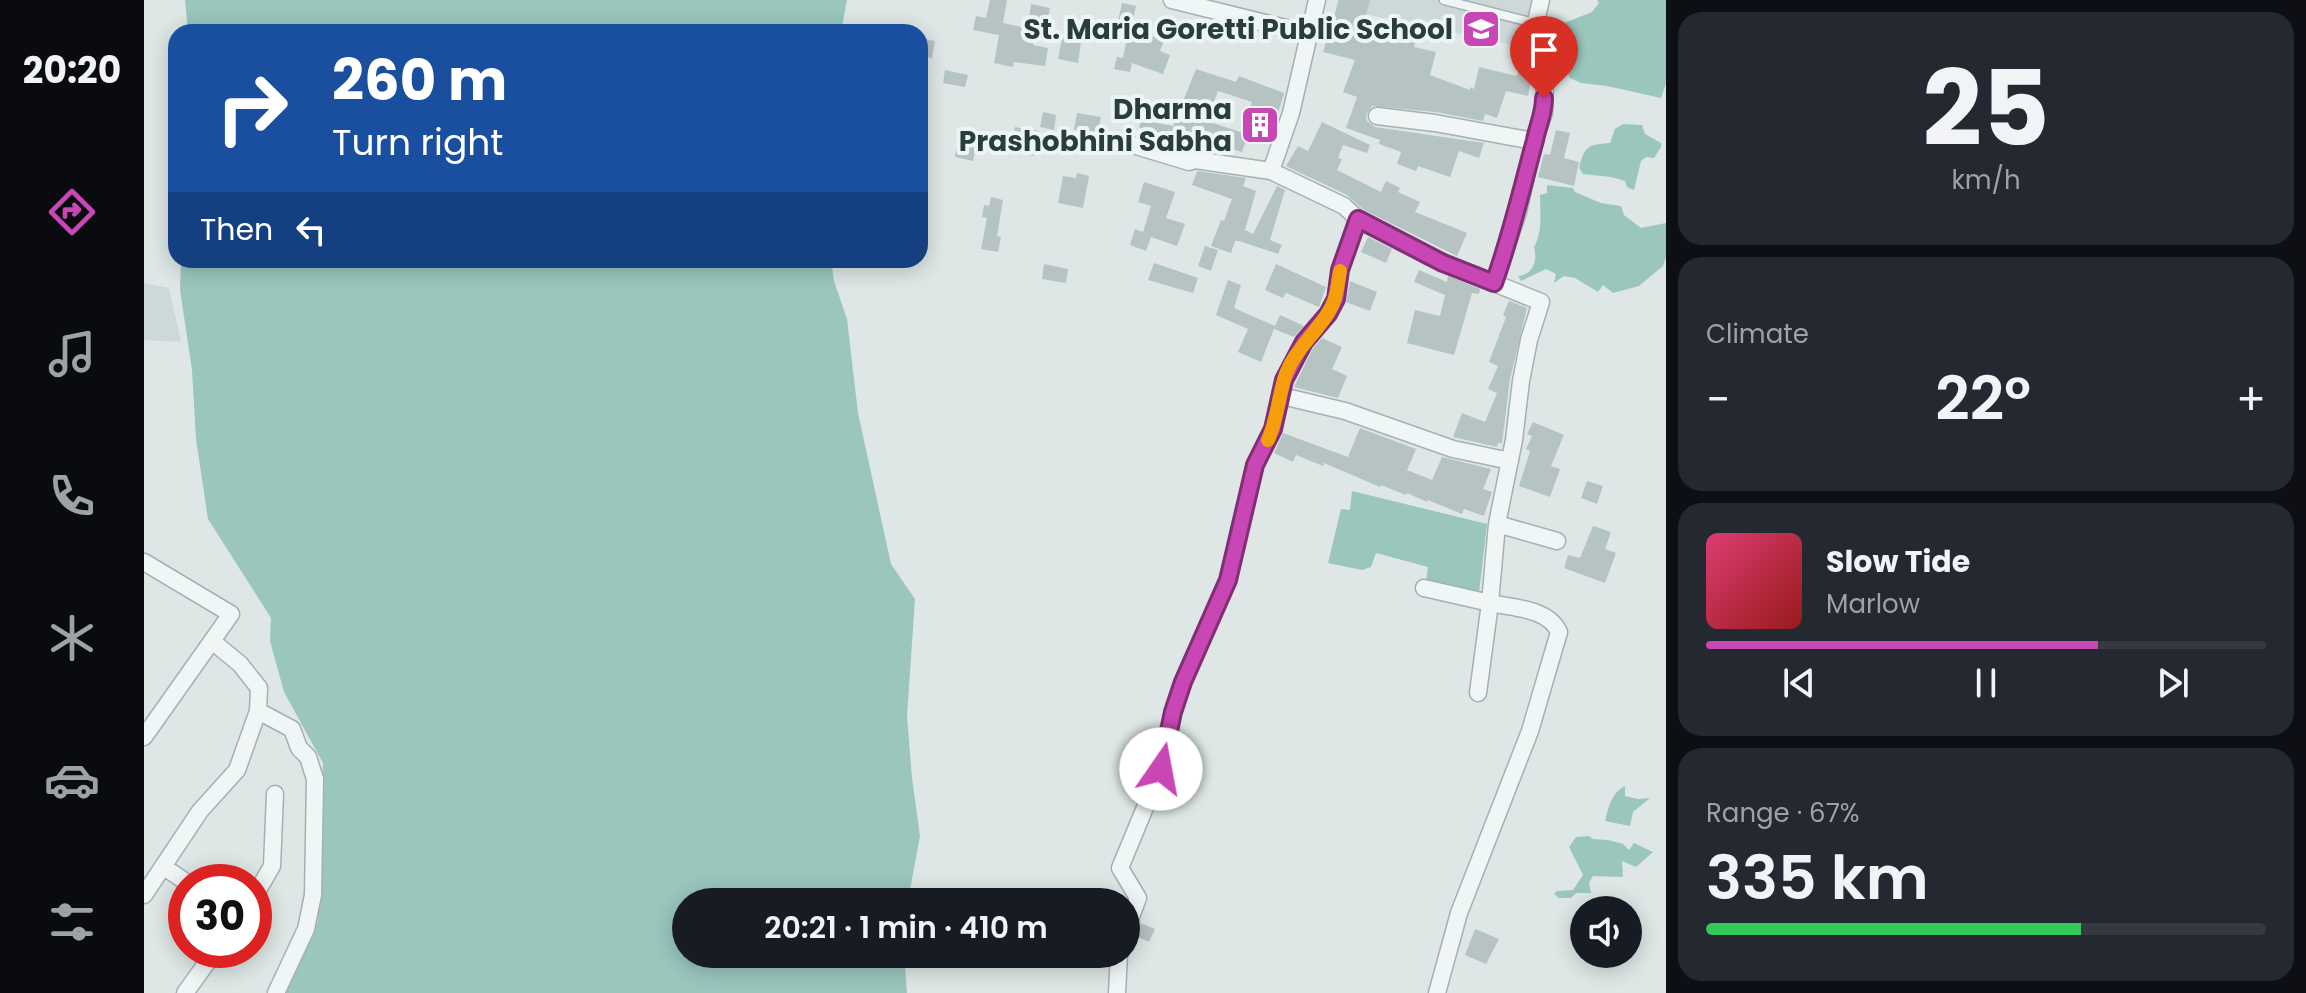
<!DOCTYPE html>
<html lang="en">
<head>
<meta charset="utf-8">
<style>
  :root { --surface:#171b24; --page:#242831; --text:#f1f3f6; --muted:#9ea1a6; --line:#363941; --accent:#c847b4 }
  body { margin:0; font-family:Poppins,sans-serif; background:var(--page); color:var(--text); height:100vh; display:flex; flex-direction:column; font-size:30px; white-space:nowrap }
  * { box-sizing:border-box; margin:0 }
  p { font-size:26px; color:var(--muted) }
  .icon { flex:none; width:44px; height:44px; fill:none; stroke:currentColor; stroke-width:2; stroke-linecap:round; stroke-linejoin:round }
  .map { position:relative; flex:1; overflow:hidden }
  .side { display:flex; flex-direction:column; gap:12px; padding:12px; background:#0d0f14; width:640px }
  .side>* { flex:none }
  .guide { position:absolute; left:24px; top:24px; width:760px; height:244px; border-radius:24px; box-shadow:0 4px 20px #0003; background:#1a4fa0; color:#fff; overflow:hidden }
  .fabs { position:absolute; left:1426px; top:896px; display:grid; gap:16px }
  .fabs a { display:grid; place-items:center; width:72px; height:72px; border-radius:50%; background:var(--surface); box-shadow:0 4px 20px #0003; font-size:40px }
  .speed { position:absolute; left:24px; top:864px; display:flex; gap:16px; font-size:40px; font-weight:700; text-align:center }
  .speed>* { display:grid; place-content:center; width:104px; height:104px; border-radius:50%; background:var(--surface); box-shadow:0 4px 20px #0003; line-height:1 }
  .speed .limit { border:12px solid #d22; background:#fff; color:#111 }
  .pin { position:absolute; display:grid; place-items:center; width:68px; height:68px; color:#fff; margin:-82px -34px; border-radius:50% 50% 50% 0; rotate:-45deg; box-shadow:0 0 8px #0007 }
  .pin .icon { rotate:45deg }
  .me { position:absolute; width:88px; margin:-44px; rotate:12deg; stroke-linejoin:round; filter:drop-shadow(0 0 6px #0008) }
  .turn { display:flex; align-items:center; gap:28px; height:168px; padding:0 32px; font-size:36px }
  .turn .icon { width:104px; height:104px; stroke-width:2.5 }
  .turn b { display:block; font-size:56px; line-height:68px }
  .then { display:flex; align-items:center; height:76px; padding:0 32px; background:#0003; gap:16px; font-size:30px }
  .big { font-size:60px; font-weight:600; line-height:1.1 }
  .side .widget { flex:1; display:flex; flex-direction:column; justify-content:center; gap:12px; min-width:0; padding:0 28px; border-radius:24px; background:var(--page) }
  .side .dial { align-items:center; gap:0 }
  .dial b { font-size:104px; line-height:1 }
  .song { display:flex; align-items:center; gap:24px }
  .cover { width:96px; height:96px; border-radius:12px; background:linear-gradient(135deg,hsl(340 70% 55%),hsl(0 70% 35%)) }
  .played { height:8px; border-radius:4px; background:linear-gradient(90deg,var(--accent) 70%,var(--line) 70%) }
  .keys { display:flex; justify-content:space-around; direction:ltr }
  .heat { display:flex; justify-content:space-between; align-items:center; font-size:44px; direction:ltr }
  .charge { height:12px; border-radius:6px; background:linear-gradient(90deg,#34c759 67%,var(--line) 0) }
  .trip { position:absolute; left:528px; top:888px; width:468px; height:80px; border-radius:40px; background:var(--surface); box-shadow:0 4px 20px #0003; font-weight:600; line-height:80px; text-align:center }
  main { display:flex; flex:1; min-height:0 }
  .menu { display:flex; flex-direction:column; width:144px; justify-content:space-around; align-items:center; background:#090b0e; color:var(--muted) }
  .menu .icon { width:56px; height:56px }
  .menu .active { color:var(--accent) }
  .menu b { font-size:36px; color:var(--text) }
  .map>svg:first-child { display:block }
  .built { fill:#ccd9d8 }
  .water { fill:#9ac6be }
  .building { fill:#b5c3c2; fill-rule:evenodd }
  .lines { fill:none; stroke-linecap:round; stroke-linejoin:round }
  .lane-casing { stroke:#a4b1b0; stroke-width:11 }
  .street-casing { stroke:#a4b1b0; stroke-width:19 }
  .lane { stroke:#f0f5f5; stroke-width:8 }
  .street { stroke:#f0f5f5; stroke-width:16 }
  .route-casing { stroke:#822e75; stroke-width:20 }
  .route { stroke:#c847b4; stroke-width:14 }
  .slow { stroke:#f59e0b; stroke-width:14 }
  .labels { text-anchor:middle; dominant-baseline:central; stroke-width:8; stroke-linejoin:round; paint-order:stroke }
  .poi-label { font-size:28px; font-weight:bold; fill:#283d3c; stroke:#edf5f4; text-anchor:end }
</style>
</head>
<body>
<main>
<nav class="menu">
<b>20:20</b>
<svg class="icon active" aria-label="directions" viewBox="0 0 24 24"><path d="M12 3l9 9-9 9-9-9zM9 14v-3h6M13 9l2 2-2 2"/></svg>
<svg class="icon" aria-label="music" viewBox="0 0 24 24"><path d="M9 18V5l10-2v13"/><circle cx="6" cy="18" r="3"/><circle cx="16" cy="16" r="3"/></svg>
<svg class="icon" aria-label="phone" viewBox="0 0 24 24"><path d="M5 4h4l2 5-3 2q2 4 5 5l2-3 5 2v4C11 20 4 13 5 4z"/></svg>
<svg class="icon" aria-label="climate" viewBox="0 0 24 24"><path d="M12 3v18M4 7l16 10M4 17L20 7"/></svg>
<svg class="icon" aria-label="car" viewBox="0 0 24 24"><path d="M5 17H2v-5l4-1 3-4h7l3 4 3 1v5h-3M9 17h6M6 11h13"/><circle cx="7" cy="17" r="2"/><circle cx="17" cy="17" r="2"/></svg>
<svg class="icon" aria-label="filters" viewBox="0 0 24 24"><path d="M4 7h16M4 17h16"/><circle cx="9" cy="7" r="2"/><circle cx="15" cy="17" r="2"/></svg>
</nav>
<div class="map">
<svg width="1522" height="993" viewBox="0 0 1522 993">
  <rect width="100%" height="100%" fill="#dee7e6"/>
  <path class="built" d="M1194,0H1391L1379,47L1192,8Z
    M0,283L25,288L37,342L0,340Z"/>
  <path class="water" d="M41,0H703L697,32H44Z
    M1453,0H1522V84L1517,98L1463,86L1437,83L1426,78L1422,69L1411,67V64L1408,62L1405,64L1402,61L1406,47L1427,48L1422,45L1419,33L1415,32V25L1448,12L1455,3Z
    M1479,124L1498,125L1501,134L1517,143V147L1510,158L1502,157L1497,161L1490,190L1483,187L1481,181L1467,177L1439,174L1435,168C1441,145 1444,145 1466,143L1471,129Z
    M1403,185L1429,188L1431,192L1457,203L1477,206L1480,215L1497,228L1522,223V257L1519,266L1495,286L1469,293L1459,285L1454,292L1431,278L1420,276L1410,283L1412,274L1402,269L1377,281L1374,276C1389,275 1394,260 1390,247C1399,231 1396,213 1396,195L1403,193Z
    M37,260H687L690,281L703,319L714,413L747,564L771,599L763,716L768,778L776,836L766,890L768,902H542V954H760L763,993H140L174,921L179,763L140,692L126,641L127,618L64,519L52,439L48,370L36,290Z
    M1208,491L1343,524L1335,593L1282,582L1284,567L1232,553L1227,567L1218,570L1184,563L1197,509L1206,510Z
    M1481,786V796L1494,799L1506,798L1489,812L1486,826L1461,821C1465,807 1467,793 1481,786Z
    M1445,836L1449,839L1464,840L1479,844L1485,850L1490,843L1509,852L1492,867L1478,861L1479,877L1449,876L1445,883L1447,893H1432L1427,898H1415L1410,894L1413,891L1429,890L1439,875L1425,847L1432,837Z"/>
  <path class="building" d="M846,0H863L859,23L892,30L889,45L904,48L901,66L870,62L869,67L850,63L855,35L829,30L832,16L842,18Z
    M1195,0H1226L1218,30L1271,43L1270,47L1292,52L1286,75L1326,90V87L1330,89L1335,67L1373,76L1375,68L1384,71L1387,80L1384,96L1362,91L1353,118L1341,114L1339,121L1292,112L1228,106L1222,115L1223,121L1231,127L1340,143L1335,158L1315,151L1306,177L1274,166L1272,171L1253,164L1257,152L1235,144L1236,140L1202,128L1213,97L1199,92L1211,60L1179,52Z
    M978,3L992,6L987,28L1020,41L1016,51L1026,55L1019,74L988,63L986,72L970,69L973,57L979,58L985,28L973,26Z
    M887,4L906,8L903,23L885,20Z
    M776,38L791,41L788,58L776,56Z
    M918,38L937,42L934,63L914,59Z
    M1052,69L1092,82L1095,76L1140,93L1125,143L1103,137L1098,152L1082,147L1080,153L1060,150L1014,134L1012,141L998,136L1000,129L995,128L997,120L1029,126ZM1074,91L1108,102L1099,133L1063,121Z
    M801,70L824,75L821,87L799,83Z
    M899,112L912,115L910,130L896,127Z
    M933,113L957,117L953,134L930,130Z
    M1178,122L1226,145L1223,153L1199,145L1194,158L1198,159L1193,170L1237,192L1242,181L1256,188L1254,192L1276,202L1271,212L1323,233L1313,256L1220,210L1203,195L1142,166L1154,146L1164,151Z
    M816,127L835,131L829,161L811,157Z
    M871,127L895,131L890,156L866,151Z
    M1412,130L1426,133L1420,158L1435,162L1430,186L1394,177L1400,154L1406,155Z
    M1053,171L1102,178L1099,186L1112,191L1101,230L1109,234L1133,186L1141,190L1126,240L1138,245L1134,254L1095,241H1091L1087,253L1067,246L1077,220L1080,221L1088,199L1048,185Z
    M933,173L945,176L939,208L914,203L919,176L932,178Z
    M1000,182L1031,192L1022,218L1041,224L1033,246L1007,237L1002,251L986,245L991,229L999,232L1007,206L994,202Z
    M847,197L859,200L853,236L857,237L854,252L837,249L843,218L838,217L840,205L845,206Z
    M1224,237L1248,249L1242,263L1217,252Z
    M1061,246L1074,250L1067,271L1054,266Z
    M1010,263L1054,278L1049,293L1004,280Z
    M900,264L924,269L922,283L898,279Z
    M1132,264L1182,287L1175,307L1142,293L1139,298L1121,290Z
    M1275,270L1303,282L1304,276L1336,289L1335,294L1328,293L1310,355L1263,343L1271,310L1296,316L1301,295L1270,282Z
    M1084,280L1097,285L1090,308L1131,326L1136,315L1160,326L1150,337L1130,329L1117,362L1094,352L1104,329L1072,315Z
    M1206,281L1233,292L1226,311L1202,302Z
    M1365,301L1383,308L1366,379L1358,443H1354L1353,447L1309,437L1318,413L1341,422L1353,393L1344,389L1354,366L1345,362L1362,317L1359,315Z
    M1178,338L1198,347L1188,369L1203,376L1194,398L1150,387L1169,348Z
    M1389,422L1420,435L1407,466L1416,469L1406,497L1375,486L1386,451L1382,449L1388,436L1383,434Z
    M1216,428L1272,449L1263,470L1288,480L1298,457L1347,469L1339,489L1348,492L1340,516L1320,509L1318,514L1284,500L1283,502L1263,493L1262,495L1237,485L1236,487L1180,463L1179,466L1152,455L1149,462L1130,453L1139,433L1204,457Z
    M1443,481L1459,486L1453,504L1437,498Z
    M1449,526L1467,532L1461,549L1472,553L1461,583L1420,568L1424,555L1436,558Z
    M996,923L1011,929L1005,942L991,936Z
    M1331,929L1355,939L1342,964L1321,955Z"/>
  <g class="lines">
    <g class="lane-casing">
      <path id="lane" d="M1300,0L1390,23"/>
    </g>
    <g class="street-casing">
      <path id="street" d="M1028,0L1166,34
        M1173,0L1147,113L1127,171L1200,206L1214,219L1286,257L1350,283
        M1233,116L1291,123L1390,141
        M979,142L1045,162L1051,160L1127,171
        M1138,396L1201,411L1309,449L1366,461
        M1353,524L1413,541
        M0,562L87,614L0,737
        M1280,588L1346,603L1334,693
        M114,711L148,729L155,748L164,757L171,779L169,895L162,929L132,993
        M20,867L42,882
        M0,895L56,811L93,770L114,711L115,688L96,664L68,641
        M110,897L128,866L131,794
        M982,930L994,898L976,868L1017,769L1029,712L1039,682L1084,580L1111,465L1129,429L1140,380L1160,342L1184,314L1192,299L1196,270L1214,219
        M41,993L72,950
        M973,993L975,954
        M1293,993L1315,913L1386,731L1415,632C1404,608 1369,608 1346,603L1353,524L1370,440L1377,381L1385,340L1397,302L1350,283L1374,212L1391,137L1400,113L1401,82L1395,71L1388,39L1397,0"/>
    </g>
    <use href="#lane" class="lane"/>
    <use href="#street" class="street"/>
  </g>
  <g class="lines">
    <g class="route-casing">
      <path id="route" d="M1017,769L1029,712L1039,682L1084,580L1111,465L1129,429L1140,380L1160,342L1184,314L1192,299L1196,270L1214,219L1299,263L1350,283C1367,236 1378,188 1391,140C1394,125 1400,114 1400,98"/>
    </g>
    <use href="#route" class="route"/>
    <path class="slow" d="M1124,440C1133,420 1134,400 1140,380C1148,352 1170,336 1184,313C1193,300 1193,286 1196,271"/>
  </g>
  <defs>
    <g id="school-square" transform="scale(2)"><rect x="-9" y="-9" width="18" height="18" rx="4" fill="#c847b4" stroke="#edf5f4"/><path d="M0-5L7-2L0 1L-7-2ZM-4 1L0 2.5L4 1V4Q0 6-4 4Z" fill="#fff"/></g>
    <g id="building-square" transform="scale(2)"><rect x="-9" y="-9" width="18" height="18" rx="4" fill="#c847b4" stroke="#edf5f4"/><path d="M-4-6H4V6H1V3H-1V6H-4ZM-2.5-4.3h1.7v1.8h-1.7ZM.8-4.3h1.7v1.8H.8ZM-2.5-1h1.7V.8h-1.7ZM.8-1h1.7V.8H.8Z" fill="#fff"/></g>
  </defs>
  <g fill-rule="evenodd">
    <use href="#school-square" x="1337" y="29"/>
    <use href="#building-square" x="1116" y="125"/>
  </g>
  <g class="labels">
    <g class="poi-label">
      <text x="1309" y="29">St. Maria Goretti Public School</text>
      <text x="1088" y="109">Dharma<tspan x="1088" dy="32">Prashobhini Sabha</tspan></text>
    </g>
  </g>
</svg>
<div class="fabs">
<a><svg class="icon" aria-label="sound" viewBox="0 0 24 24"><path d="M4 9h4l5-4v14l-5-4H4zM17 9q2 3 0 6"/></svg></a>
</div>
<div class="speed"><div class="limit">30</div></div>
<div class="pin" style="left:1400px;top:98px;background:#d93025"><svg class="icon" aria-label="arrive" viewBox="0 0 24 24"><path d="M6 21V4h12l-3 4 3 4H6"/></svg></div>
<svg class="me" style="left:1017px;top:769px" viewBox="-20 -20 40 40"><circle r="19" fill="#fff"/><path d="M0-13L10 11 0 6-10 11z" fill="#c847b4"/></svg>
<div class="trip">20:21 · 1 min · 410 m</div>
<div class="guide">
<div class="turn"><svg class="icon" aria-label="right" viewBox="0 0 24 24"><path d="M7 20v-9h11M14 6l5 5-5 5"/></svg><div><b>260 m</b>Turn right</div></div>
<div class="then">Then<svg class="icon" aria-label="left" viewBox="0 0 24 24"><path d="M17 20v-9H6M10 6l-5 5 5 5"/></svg></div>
</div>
</div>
<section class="side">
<div class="widget dial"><b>25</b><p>km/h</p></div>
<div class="widget"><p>Climate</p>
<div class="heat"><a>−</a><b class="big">22°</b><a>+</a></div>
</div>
<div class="widget">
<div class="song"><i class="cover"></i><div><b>Slow Tide</b><p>Marlow</p></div></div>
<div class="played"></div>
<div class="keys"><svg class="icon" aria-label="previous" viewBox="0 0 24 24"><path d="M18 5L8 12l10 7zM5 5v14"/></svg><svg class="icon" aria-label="pause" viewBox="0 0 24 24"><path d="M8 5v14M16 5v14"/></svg><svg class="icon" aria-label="next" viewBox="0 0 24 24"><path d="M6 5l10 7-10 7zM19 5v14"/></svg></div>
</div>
<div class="widget"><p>Range · 67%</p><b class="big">335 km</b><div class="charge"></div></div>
</section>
</main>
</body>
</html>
